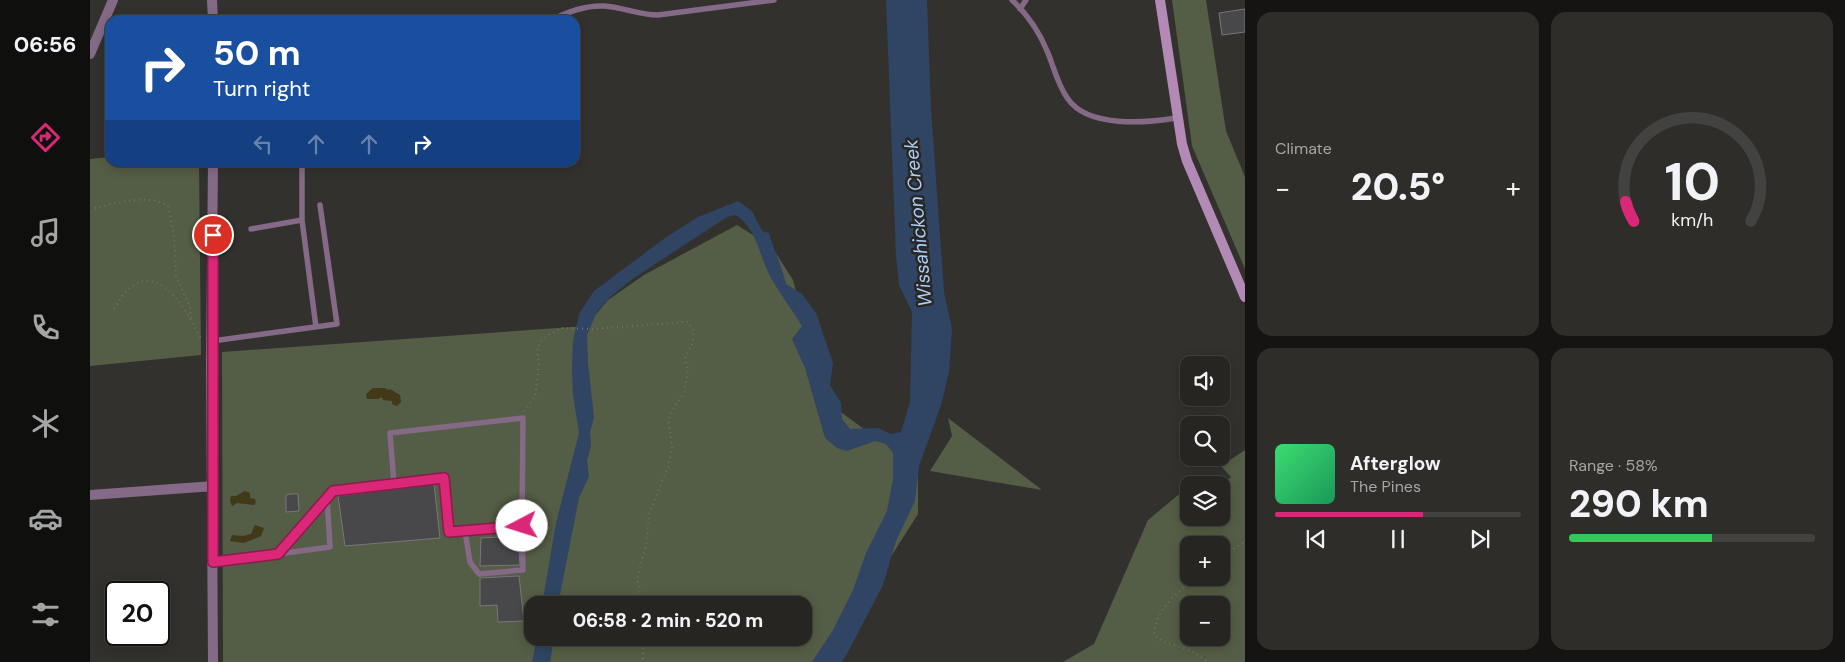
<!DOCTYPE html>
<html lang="en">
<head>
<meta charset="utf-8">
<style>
  :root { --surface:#262522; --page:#2e2d2a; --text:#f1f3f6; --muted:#a4a5a5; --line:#424240; --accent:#db2777 }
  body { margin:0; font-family:"DM Sans",sans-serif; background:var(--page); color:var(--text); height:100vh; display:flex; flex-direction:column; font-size:19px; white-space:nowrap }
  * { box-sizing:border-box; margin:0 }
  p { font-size:16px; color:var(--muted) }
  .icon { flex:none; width:28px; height:28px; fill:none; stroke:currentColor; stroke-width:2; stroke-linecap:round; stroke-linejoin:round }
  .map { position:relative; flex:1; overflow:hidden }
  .panel { display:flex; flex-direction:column; gap:12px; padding:12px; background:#151413; width:600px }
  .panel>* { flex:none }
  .top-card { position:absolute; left:15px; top:15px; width:475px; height:152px; border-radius:15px; box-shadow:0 2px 12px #0003,0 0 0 1px var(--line); background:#1a4fa0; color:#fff; overflow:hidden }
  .fabs { position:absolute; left:1090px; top:356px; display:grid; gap:10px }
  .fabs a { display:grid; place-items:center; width:50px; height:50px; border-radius:10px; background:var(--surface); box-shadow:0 2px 12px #0003,0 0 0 1px var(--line); font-size:25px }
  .speed { position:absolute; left:15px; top:581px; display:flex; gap:10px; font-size:25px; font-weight:700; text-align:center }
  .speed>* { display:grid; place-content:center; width:65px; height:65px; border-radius:50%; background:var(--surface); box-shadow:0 2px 12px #0003,0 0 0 1px var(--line); line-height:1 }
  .speed .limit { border:2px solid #111; border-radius:8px; background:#fff; color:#111 }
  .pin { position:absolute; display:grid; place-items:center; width:42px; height:42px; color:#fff; margin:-21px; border:2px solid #fff; border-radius:50%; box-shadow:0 1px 5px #0007 }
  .me { position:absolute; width:55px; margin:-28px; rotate:265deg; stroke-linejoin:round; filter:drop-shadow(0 0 4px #0008) }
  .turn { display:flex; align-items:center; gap:18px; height:105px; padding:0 25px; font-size:22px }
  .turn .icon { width:65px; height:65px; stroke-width:2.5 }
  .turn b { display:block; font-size:35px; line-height:42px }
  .lanes { display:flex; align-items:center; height:48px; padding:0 25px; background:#0003; justify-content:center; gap:25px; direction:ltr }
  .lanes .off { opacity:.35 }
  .big { font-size:38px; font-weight:800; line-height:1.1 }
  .panel .widget { flex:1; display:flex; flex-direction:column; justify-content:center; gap:8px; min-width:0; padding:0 18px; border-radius:15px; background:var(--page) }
  .panel .dial { align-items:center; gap:0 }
  .dial svg { height:130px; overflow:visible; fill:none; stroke:var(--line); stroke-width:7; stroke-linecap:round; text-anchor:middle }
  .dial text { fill:var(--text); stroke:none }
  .song { display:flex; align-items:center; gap:15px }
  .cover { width:60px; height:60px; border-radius:8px; background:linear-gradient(135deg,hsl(140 70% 55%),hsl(150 70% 35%)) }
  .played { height:5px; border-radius:2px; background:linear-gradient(90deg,var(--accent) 60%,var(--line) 60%) }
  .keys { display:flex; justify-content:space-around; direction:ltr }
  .heat { display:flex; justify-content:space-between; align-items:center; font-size:28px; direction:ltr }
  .charge { height:8px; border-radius:4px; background:linear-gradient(90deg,#34c759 58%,var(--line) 0) }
  .panel .tiles { flex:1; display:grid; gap:12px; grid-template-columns:repeat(2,1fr) }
  .trip { position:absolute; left:434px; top:596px; width:288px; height:50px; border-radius:15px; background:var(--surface); box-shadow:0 2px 12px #0003,0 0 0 1px var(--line); font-weight:800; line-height:50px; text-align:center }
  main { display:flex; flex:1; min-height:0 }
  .menu { display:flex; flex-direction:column; width:90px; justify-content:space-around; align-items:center; background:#0f0f0e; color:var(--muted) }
  .menu .icon { width:35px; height:35px }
  .menu .selected { color:var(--accent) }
  .menu b { font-size:22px; color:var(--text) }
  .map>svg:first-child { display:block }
  .green { fill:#545d45; fill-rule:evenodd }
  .sand { fill:#413918 }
  .water { fill:#2f4563 }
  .building { fill:#48474a; stroke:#79777b }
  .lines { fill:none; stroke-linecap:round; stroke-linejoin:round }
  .path { stroke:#73716e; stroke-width:2; stroke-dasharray:1 4; stroke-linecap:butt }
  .service { stroke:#846a86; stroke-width:5.5 }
  .minor { stroke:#846a86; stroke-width:10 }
  .secondary { stroke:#b389b6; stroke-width:10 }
  .route-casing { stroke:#8e194d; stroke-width:12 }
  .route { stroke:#db2777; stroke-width:9 }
  .labels { text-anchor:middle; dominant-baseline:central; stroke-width:5; stroke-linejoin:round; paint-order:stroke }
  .water-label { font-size:19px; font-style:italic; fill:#aecefa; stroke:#292724 }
</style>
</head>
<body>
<main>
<nav class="menu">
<b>06:56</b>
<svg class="icon selected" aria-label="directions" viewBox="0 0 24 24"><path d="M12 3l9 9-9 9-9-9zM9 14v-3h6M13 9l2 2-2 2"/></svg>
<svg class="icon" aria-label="music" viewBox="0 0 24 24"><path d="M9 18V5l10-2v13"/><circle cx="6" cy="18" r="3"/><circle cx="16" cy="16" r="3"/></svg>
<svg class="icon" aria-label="phone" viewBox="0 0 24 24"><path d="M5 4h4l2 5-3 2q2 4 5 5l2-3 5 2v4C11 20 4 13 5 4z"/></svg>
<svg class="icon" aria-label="climate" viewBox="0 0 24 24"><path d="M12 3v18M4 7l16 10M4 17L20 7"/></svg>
<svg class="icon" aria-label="car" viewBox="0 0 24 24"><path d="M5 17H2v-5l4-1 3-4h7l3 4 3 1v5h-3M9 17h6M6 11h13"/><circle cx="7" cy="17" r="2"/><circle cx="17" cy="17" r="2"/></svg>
<svg class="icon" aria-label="filters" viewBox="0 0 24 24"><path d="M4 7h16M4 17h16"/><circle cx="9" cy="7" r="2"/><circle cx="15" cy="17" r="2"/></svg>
</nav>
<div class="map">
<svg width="1155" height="662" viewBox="0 0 1155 662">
  <rect width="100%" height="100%" fill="#33312e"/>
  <path class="green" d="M1082,0H1116L1136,131L1155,177V269L1102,146Z
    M20,157V162L109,163L111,355L0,366V159Z
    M647,225L682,247L703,280L714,320L744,407L782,435L828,433V514L734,662H133L132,352L496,326L518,300L554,275ZM442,605H712V638H442Z
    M858,418L952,490L840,471L862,436Z
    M1155,450V662H973L1004,644L1058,520L1099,486V518H1131V485L1141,477L1131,466ZM1099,545H1131V578H1099ZM1099,605H1131V638H1099Z"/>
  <path class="sand" d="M283,388H295L298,390L300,389L310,395L311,402L307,406L302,404V401L293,400L292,397L288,399H277L276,394Z
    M155,491L160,493V498L165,499L166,502L164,505L147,503L142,506L140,501L141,496H146Z
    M165,525L174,528L171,536L154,543L140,541L142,535L153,536L161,534Z"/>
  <path class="water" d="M796,0H837L841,109L854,292L862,329L859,372L851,405L829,466L825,501L806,541L793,585L758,652L752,662H722L743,630L763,590L776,553L797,511L803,479V453L796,444L785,441L757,451L747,448L735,438L715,368L702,339L712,326C702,309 689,293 680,276C669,255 667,229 646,215L637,217L541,280L519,298L507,312L497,335L498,363L504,417L500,432L501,446L497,461L499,476L489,498L468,605H452L466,523L489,433L483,395L482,369L483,341L489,314L504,291L575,238L608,217L648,201L662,211L672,231L679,233C684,251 692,266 696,284L712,294L726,313L743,363L740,385L751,403L752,419L760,429L788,428L801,434L811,432L820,402L822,312L809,285L806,256Z
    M447,638H464L460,662H442Z"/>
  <path class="building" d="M1155,9V32L1132,35L1129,13Z
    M344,484L350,538L255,546L248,496Z
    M201,494H208L209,511L196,512V495Z
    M428,536L430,565L390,566L391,538Z
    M429,576L434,621L408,622L407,605L390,606V578Z"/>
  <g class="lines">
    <path class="path" d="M5,208C27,203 58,193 78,206L84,235L86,276L100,307L101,318
      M24,309C58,248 92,300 111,339
      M434,411L445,397L449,364L447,352L450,342L458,335L472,328L505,329L593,322H598L604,332L602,345L595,357L598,370L594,393L580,414L579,423L582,448L578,467L559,514L556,546L547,579L552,605
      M1131,557L1155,542
      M1105,578C1088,592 1064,611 1064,635L1072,641L1102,651L1118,662
      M553,638V662"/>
    <path class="service" d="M922,0C938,15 950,33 958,53C964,68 968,86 978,99C998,128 1056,123 1086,118
      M930,9L936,0
      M461,20C477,12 495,5 514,6C532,7 549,15 568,15L684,0
      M212,162V220L226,327
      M161,229L212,220
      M122,341L247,324L230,205
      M304,484L300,433L433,418L432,526
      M188,554L240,547L237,498
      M123,563L188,554L243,491L354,478L359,532L432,526L433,570L389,574L380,562L375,531"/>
    <path class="minor" d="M122,0L123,20
      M0,54L23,0
      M123,162L121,362L123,662
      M0,495L124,486"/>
    <path class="secondary" d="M1070,0L1092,144L1097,161L1155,297"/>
  </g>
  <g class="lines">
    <g class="route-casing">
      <path id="route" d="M123,235V562L188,554L243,491L354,478L359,532L432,526"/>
    </g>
    <use href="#route" class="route"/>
  </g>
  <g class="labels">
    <g class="water-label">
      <text transform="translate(828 223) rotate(-95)">Wissahickon Creek</text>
    </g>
  </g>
</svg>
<div class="fabs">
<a><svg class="icon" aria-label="sound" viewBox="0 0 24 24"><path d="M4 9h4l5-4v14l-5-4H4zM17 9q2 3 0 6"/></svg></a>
<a><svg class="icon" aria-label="search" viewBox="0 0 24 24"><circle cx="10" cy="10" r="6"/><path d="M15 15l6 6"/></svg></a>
<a><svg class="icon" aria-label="layers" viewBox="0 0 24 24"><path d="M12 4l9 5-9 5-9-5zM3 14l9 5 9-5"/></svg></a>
<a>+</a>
<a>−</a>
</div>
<div class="speed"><div class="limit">20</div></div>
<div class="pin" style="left:123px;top:235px;background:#d93025"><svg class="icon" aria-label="arrive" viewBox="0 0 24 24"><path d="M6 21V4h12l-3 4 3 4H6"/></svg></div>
<svg class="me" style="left:432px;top:526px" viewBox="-20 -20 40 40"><circle r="19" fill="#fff"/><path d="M0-13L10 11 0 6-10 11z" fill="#db2777"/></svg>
<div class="trip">06:58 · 2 min · 520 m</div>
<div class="top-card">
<div class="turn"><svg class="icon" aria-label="right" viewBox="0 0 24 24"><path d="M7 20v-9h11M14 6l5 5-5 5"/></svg><div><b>50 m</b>Turn right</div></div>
<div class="lanes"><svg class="icon off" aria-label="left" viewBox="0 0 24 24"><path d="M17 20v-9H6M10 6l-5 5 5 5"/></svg><svg class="icon off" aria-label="ahead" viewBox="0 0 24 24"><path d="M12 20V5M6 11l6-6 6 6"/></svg><svg class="icon off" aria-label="ahead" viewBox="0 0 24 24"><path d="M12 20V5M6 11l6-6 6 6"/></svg><svg class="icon" aria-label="right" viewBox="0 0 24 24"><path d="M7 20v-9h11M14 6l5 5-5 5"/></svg></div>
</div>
</div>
<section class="panel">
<div class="tiles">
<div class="widget"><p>Climate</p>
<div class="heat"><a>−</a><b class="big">20.5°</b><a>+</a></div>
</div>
<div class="widget dial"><svg viewBox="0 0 100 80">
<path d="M14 69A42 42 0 1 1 86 69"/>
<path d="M14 69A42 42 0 0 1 9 57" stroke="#db2777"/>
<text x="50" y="56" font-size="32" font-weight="700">10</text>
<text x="50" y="72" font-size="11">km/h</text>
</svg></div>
<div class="widget">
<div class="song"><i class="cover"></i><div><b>Afterglow</b><p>The Pines</p></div></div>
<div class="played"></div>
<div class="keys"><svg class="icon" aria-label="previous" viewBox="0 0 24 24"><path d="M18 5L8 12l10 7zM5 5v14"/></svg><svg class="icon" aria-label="pause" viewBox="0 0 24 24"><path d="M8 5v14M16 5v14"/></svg><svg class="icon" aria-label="next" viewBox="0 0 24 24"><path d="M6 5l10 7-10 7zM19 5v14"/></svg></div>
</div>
<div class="widget"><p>Range · 58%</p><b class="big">290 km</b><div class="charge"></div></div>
</div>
</section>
</main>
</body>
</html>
